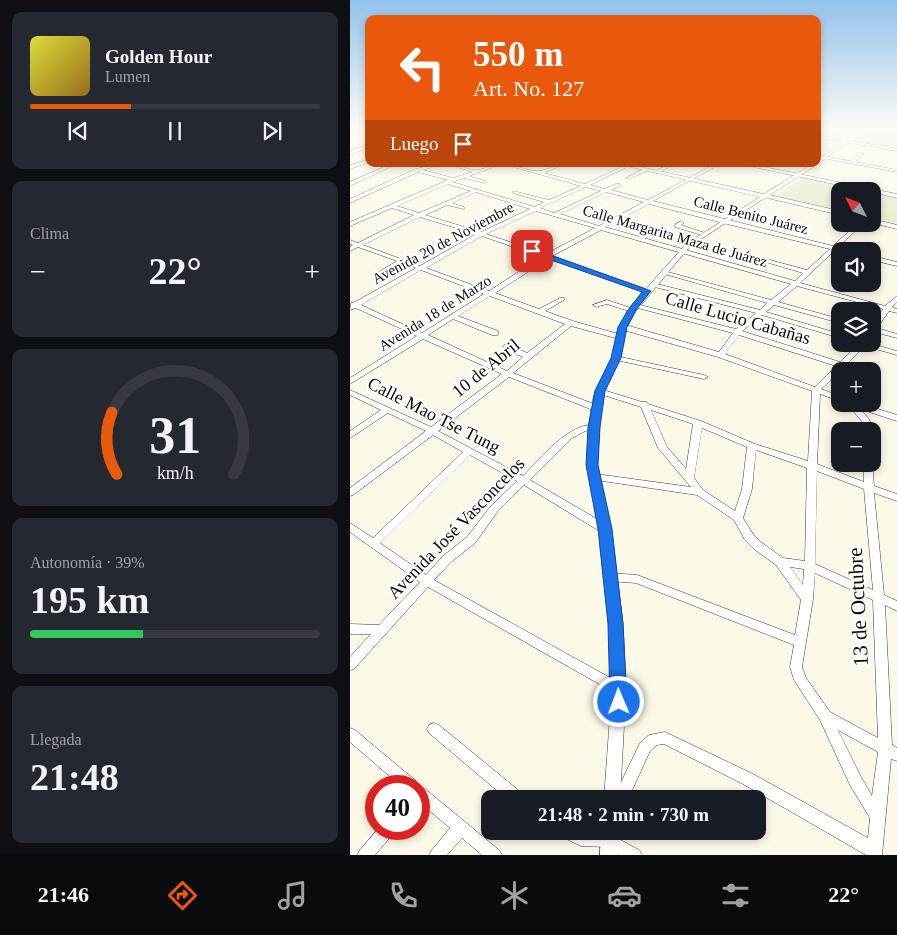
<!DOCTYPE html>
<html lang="es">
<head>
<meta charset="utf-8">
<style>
  :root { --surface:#171b24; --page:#242831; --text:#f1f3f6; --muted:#9ea1a6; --line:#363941; --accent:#ea580c }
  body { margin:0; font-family:"Times New Roman",serif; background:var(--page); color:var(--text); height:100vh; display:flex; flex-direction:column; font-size:19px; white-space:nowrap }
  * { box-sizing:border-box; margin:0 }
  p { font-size:16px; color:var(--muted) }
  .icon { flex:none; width:28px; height:28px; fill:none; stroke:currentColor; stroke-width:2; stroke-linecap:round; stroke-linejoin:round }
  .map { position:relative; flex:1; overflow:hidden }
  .drawer { display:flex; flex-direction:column; gap:12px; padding:12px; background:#0d0f14; width:350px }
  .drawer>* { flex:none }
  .banner { position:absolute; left:15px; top:15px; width:456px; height:152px; border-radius:10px; box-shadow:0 2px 8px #0003; background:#ea580c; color:#fff; overflow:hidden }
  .needle { width:32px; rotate:312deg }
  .tools { position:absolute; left:481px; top:182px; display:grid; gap:10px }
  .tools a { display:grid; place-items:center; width:50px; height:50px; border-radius:10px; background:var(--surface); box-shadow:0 2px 8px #0003; font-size:25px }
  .speed { position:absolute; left:15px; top:775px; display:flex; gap:10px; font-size:25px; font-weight:700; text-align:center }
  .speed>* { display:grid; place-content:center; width:65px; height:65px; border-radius:50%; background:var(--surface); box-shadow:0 2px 8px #0003; line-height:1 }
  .speed .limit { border:8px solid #d22; background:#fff; color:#111 }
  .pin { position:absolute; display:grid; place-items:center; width:42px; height:42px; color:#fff; margin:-21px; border-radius:10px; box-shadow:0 2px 8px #0006 }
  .me { position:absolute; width:55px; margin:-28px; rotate:359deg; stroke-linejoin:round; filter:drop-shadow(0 0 4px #0008) }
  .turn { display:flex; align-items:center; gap:18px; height:105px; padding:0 25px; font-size:22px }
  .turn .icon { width:65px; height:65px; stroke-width:2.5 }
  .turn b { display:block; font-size:35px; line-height:42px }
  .then { display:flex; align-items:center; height:48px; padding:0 25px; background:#0003; gap:10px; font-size:19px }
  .big { font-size:38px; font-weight:700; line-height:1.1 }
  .drawer .widget { flex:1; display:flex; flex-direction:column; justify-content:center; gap:8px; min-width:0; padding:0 18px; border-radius:10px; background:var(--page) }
  .drawer .dial { align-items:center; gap:0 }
  .dial svg { height:130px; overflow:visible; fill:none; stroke:var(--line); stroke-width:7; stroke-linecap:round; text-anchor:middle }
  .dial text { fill:var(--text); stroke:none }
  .song { display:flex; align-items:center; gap:15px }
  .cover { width:60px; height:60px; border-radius:8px; background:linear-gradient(135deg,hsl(60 70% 55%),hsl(40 70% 35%)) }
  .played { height:5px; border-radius:2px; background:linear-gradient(90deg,var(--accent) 35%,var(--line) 35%) }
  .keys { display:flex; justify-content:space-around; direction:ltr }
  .heat { display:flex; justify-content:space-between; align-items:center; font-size:28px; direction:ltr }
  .charge { height:8px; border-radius:4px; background:linear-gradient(90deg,#34c759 39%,var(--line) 0) }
  .trip { position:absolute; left:131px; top:790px; width:285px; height:50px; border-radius:10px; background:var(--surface); box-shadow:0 2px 8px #0003; font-weight:700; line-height:50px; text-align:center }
  .menu { display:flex; height:80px; justify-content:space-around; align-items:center; background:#090b0e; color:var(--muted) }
  .menu .icon { width:35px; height:35px }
  .menu .current { color:var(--accent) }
  .menu b { font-size:22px; color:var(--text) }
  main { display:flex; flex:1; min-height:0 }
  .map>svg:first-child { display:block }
  .industrial { fill:#e8dee9 }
  .pitch { fill:#dfecc7 }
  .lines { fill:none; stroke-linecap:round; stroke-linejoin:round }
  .minor-casing { stroke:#3d3d3d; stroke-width:1 }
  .tertiary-casing { stroke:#3d3d3d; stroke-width:1 }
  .minor { fill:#fff; fill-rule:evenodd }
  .tertiary { fill:#fff; fill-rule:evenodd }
  .route { fill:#1a73e8; stroke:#114b97 }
  .labels { text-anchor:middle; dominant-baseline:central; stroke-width:5; stroke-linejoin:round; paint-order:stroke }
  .far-street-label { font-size:15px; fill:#0a0a0a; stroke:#fff }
  .street-label { font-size:18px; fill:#0a0a0a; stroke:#fff }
  .near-street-label { font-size:21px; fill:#0a0a0a; stroke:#fff }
</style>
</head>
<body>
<main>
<section class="drawer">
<div class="widget">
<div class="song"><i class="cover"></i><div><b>Golden Hour</b><p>Lumen</p></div></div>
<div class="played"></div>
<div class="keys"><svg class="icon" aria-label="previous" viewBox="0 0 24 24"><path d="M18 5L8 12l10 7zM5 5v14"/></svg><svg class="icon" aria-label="pause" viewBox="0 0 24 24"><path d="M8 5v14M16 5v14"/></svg><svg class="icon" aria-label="next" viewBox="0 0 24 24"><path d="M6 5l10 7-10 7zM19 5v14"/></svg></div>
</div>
<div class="widget"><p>Clima</p>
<div class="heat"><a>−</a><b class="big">22°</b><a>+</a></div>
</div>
<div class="widget dial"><svg viewBox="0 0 100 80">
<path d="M14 69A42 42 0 1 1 86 69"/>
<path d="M14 69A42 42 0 0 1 11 31" stroke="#ea580c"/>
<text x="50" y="56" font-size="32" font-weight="700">31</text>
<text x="50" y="72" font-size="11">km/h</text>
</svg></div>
<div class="widget"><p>Autonomía · 39%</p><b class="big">195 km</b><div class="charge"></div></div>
<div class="widget"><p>Llegada</p><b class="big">21:48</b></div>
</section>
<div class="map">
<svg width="547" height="855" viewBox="0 0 547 855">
  <rect width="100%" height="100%" fill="#fdf9e8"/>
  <path class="industrial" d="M468,129H504L489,139L468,135Z
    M523,129H547V149L505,142Z"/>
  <path class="pitch" d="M452,178L514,191H490V212L425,197Z
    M523,193L547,198V225L523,220Z"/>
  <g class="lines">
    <g class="minor-casing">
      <path id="minor" d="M19,130V132L8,133L6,132Z
        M468,135L547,149V151L468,137Z
        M19,145V148L0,154V151Z
        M510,153L514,154L505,162L547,170V172L468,157V155L500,161Z
        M19,159V162L0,169V166Z
        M41,164H46L0,186V182Z
        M86,164H92L73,170L103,178L123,172L98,164C108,164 119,171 129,170C137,168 144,164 152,164L119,176L135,181V183L114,178L102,182L185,207L194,202L163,193V191L199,200L231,186L153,164C165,164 176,171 188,171C197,171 205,164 214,164L194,173L235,184L278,164H283L240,185L255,189L266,184H270V186L261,190L298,200L365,164H370L303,201L483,246L507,224H513L488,247L499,250L500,251L485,250L450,283L535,306L547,296V302L542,307L547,309V313L539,311L527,328L547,334V338L525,332L522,333V325L533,309L447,286L428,302L490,319V323L424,305L416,312L490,334V338L412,315L392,331L490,362L509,344H522L547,351V355L515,346L497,364L513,369L514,371H503L493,368L471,389L490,396V401L470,394L467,464L514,482V464H522V462L524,486L547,494V501L524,493L534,595L547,601V611L535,605L542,745L547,748V761L541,759L532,855H516L393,784L314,744L307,745L300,751L278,799H263L290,743L299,735L315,732L403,774L518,838L520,818L500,785L470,720L444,680L440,667L444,645L286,583L259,581L255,580L253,577L255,574L259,573L287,575L445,635L451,600L426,565L404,549L395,540L384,520L347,495L246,480L241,477L246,474L341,487L308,448L291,407L247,393L246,391L250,389L292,402H297L298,404L351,421L405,444L458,461L462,391L368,357L270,329L269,327L273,325H276L369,352L383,333L284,307L283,306L286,304L386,329L406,313L301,286L300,285L303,283L410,310L417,303L311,273L314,271L421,300L441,284L251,230L202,256L299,290V292H295L198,259L145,293L189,309L210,298H214V300L195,311L223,321L272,335V339H269L221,326L163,373L249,406L250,408L249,410H243L159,377L88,431L173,476C191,458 220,421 247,425L248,427L247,429L235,431L222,438L180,480L259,526L260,529L259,532H251L174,485L148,511L125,543L101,562L84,580L273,685L275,689L273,693L269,695L265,693L78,587L4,669L0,670V657L21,634H0V624L29,625L70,582L0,532V523L23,538L113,452L83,435L3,495L0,496V488L76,431L38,413L0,438V431L31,410L0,395V390L81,427L152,374L73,339L0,384V378L67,336L6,308L0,310L1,303L5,302L66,268L52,263L31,275H27V273L47,261L8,247L0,251V247L3,245L0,244V240L8,243L64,215L42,208L0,226V222L98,180L68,172L2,202L0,203V199L66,169ZM98,184L121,191L69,213L47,206ZM236,187L251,191L204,213L190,208ZM126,192L180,209L131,232L75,215L97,205L114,209V207L102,203ZM256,192L294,202L249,226L210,214ZM299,204L373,223L480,249L457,270L405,256L402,258L453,273L445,281L255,227ZM186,211L245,228L196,254L136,234ZM70,217L126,234L70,266L13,245ZM132,236L192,257L139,291L76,268ZM71,270L134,294L72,333L11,305ZM140,296L215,324L177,353L160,345H154L153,347L154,349L173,357L157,371L78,335L103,319L142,335H148V331L108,316ZM389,335L486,366L465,387L375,354ZM301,410L343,424L336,469L317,447ZM352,428L397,447L392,489L385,511L353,490L344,478ZM406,450L457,468L455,561L433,558L412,543L403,534L393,518L402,489ZM120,455L167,481L140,507L117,537L93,556L76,575L30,543ZM467,471L514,489L523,590L465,564ZM440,567L454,569L453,585ZM465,573L523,600L528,738L480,712L456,678L452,667L463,599ZM488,730L528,752L522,796L510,775Z
        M320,164H325L308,173L304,172Z
        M392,164H400L547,194V198L522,192V191H517L394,165Z
        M294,169L298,170L280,179L276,178Z
        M415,194L490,211V215L413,197V195Z
        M522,219L547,225V229L522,223Z
        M331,221L334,223L331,225L358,234L355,236L325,227V225Z
        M522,256L547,262V266L522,260Z
        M257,300L284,309L285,310L282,312L257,304L246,307L243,305Z
        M263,356H266L354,375L358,377L354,379L266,360H263L262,358Z
        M497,404H512L547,415V421L510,409L519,419L523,431L522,432L515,431L511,420Z
        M84,723L89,725L173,794L175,799H157L79,733L77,729L79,725Z
        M0,728L5,730L66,781L68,786H51L0,742Z
        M68,786H69L74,788L149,850L152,855H132L112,838L97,855H79L82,850L100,828L69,802Z
        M28,829H45L43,834L25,855H7L10,850Z
        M208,831L258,833L289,850L292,855H269L256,847L231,846L210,836Z"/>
    </g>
    <g class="tertiary-casing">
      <path id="tertiary" d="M5,129H9L11,133L19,135V138L7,135Z
        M514,129H520L501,142L495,144L468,164V160L491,142Z
        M268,164H277L414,194L462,164H468L340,246L286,311L277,327L270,358L255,391L251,408L247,465L261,529L273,624L276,689L270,799H254L262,689L259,624L249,529L237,465L241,408L245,391L262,358L269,327L279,308L336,244L410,197Z
        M251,831H267L268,855H250Z"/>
    </g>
    <use href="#minor" class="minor"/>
    <use href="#tertiary" class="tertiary"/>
  </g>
  <linearGradient id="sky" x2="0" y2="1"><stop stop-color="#92c2ec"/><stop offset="0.52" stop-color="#fefcf5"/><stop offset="1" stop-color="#fefcf5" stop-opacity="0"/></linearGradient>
  <rect width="547" height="249" fill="url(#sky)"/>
  <path class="route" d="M179,249H184L301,291L286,310L277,327L271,358L255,391L250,427L248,465L262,529L273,624L277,702L275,707L269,710L263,707L260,702L258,624L248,529L236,465L238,427L245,391L261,358L268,327L278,310L292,292L179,252Z"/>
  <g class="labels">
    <g class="far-street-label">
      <text transform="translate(401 215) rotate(14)">Calle Benito Juárez</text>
      <text transform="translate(325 236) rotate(16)">Calle Margarita Maza de Juárez</text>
      <text transform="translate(93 243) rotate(-28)">Avenida 20 de Noviembre</text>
      <text transform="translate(85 313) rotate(-32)">Avenida 18 de Marzo</text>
    </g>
    <g class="street-label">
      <text transform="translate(388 318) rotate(16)">Calle Lucio Cabañas</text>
      <text transform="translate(136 368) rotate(-39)">10 de Abril</text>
      <text transform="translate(84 415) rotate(27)">Calle Mao Tse Tung</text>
      <text transform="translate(106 528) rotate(-46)">Avenida José Vasconcelos</text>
    </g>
    <g class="near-street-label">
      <text transform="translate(508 607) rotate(-93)">13 de Octubre</text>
    </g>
  </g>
</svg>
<div class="tools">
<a><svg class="needle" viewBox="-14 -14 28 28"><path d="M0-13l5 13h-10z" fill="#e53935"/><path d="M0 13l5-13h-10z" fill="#9ea1a6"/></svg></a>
<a><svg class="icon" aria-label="sound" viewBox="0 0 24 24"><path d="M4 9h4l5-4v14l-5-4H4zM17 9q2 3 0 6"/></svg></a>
<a><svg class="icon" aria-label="layers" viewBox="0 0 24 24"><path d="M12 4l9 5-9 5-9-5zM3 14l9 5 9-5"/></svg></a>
<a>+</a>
<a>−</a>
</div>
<div class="speed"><div class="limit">40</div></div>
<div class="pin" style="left:182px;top:251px;background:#d93025"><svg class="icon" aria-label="arrive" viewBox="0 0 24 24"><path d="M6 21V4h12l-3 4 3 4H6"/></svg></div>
<svg class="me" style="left:269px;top:702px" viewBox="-20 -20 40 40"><circle r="17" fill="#1a73e8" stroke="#fff" stroke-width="3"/><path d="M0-11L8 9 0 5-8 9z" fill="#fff"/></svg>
<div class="trip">21:48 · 2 min · 730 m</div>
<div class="banner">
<div class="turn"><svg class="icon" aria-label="left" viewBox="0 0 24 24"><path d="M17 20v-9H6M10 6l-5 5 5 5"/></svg><div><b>550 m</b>Art. No. 127</div></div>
<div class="then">Luego<svg class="icon" aria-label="arrive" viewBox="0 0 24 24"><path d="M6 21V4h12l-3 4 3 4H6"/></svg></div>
</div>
</div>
</main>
<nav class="menu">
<b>21:46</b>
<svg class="icon current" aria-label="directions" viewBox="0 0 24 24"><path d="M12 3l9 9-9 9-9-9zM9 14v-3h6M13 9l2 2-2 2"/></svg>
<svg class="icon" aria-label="music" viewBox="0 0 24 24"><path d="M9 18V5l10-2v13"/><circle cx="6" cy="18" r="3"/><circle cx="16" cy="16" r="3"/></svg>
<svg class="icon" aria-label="phone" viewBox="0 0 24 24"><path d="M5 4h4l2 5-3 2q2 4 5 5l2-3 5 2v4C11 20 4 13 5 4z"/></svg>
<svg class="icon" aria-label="climate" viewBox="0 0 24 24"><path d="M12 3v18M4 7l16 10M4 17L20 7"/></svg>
<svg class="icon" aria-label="car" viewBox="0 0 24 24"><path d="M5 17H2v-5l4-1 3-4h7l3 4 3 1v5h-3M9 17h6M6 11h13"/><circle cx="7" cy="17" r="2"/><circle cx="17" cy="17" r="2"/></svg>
<svg class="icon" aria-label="filters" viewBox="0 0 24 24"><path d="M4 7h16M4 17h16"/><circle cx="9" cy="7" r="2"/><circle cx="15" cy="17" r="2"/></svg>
<b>22°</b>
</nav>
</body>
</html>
